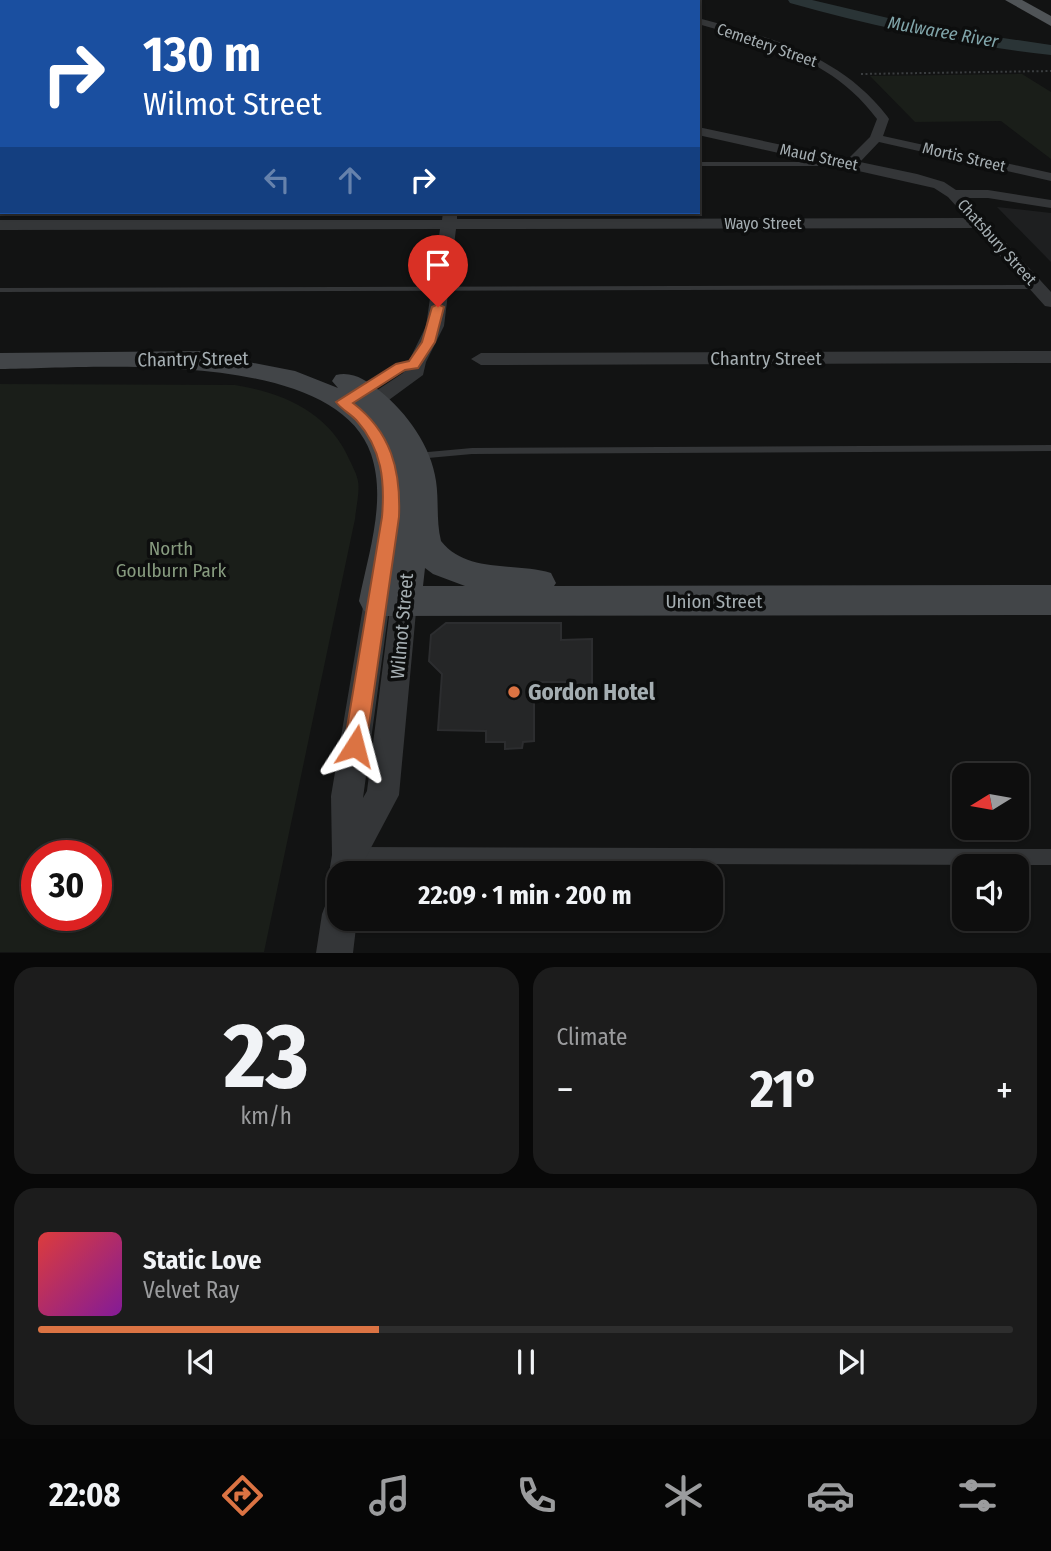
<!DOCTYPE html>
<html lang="en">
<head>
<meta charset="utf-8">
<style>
  :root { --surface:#0e0e0e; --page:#1c1c1c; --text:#f1f3f6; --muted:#9b9c9e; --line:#2e2e2e; --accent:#db7343 }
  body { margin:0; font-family:"Fira Sans Condensed",sans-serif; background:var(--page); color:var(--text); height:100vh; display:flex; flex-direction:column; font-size:26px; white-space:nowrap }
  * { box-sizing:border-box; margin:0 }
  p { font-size:23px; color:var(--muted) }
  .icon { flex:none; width:38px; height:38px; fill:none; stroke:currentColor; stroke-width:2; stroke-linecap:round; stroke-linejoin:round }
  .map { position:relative; height:953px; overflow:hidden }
  .panel { display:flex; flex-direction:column; gap:14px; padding:14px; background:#080808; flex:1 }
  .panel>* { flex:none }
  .hud { position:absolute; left:0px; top:0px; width:700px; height:214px; box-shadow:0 2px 5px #0004,0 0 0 2px var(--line); background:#1a4fa0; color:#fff; overflow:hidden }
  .needle { width:46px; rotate:259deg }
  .controls { position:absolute; left:952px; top:763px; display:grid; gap:14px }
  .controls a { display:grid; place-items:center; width:77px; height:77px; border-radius:14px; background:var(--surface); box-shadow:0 2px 5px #0004,0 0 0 2px var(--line); font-size:35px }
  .speed { position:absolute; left:21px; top:840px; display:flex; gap:14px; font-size:35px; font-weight:700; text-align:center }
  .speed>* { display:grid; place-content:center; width:91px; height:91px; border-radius:50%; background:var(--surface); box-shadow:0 2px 5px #0004,0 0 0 2px var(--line); line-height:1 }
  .speed .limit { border:10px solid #d22; background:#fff; color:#111 }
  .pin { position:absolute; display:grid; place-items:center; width:60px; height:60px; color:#fff; margin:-72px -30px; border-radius:50% 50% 50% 0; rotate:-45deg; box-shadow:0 0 7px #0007 }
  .pin .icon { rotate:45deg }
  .me { position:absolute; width:77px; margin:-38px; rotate:9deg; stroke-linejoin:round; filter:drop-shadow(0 0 5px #0008) }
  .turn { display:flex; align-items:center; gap:24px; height:147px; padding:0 28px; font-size:32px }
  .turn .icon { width:91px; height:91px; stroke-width:2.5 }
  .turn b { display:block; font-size:49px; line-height:60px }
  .lanes { display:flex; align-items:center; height:66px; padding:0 28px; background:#0003; justify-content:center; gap:35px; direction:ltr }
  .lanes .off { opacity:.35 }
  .big { font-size:52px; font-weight:700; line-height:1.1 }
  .panel .tile { flex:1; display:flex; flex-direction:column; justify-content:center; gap:10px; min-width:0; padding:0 24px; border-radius:21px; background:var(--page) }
  .panel .dial { align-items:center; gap:0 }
  .dial b { font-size:91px; line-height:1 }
  .song { display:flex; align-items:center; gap:21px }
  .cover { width:84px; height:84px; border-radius:10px; background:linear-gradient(135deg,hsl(0 70% 55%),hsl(290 70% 35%)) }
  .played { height:7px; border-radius:4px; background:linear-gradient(90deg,var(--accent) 35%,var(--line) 35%) }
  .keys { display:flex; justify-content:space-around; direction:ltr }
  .heat { display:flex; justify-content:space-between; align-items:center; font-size:38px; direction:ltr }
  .panel .tiles { flex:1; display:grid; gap:14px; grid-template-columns:1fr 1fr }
  .tile:last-child { grid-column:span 2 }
  .trip { position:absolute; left:327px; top:861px; width:396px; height:70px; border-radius:21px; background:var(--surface); box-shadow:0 2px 5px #0004,0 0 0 2px var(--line); font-weight:700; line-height:70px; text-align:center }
  .menu { display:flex; height:112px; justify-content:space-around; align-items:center; background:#060606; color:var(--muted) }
  .menu .icon { width:49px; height:49px }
  .menu .active { color:var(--accent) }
  .menu b { font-size:32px; color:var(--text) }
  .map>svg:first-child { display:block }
  .built { fill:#1e1f20 }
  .green { fill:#1a1e19; fill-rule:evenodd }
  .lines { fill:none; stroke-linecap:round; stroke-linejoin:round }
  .river { fill:#2a3436; fill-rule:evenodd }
  .building { fill:#252627; stroke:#2c2d2f; stroke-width:2 }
  .path { stroke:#3a3d3f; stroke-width:2; stroke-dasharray:2 2.5; stroke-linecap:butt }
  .lane { fill:#343638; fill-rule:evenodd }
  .street { fill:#343638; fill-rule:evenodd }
  .secondary { fill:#424548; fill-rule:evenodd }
  .primary { fill:#505457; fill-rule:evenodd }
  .route { fill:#db7343; stroke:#8e4b2c; stroke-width:2 }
  .poi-dot { fill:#db7343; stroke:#0d0e0e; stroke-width:2.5 }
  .labels { text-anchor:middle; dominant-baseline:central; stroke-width:7; stroke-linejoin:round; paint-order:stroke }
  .far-street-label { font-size:16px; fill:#a5aeb2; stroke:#0d0e0e }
  .far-water-label { font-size:18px; font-style:italic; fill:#80a5aa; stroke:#0d0e0e }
  .street-label { font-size:19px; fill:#a5aeb2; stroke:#0d0e0e }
  .park-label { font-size:19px; fill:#879b7f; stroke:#0d0e0e }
  .near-poi-label { font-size:23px; font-weight:bold; fill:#a5aeb2; stroke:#0d0e0e; text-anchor:start }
</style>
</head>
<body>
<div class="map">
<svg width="1051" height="953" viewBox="0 0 1051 953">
  <rect width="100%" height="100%" fill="#121313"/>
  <path class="built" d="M997,207L1051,213V262Z"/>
  <path class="green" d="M1022,74L1051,92V159L1001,121L915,122L870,76Z
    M0,384L235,385C284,393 330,413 350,461C353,467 357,475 358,481C360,492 356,507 355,519L264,952H0ZM37,856H96V915H37Z"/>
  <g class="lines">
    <path class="river" d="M788,0H812L922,26L1051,45V55C962,45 876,27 790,3Z"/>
  </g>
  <path class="building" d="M446,623H561V640L592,639V691H574V682H534V741L523,742L522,748L505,749V742H486V731L438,730L442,674L429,661L431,635Z"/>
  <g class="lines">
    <path class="path" d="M861,74L1051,71"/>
    <path class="lane" d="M121,0H125L119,2Z
      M561,0H565L567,2H563Z
      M0,76H2V79L0,80Z
      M0,85L2,86V89H0Z
      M698,162H839L842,164L839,166H698Z
      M0,164H2V168H0Z
      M1038,285L1042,287L1041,289L0,292V288Z
      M1051,445V451L472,454L417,459L412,456L417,453L472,448Z
      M354,847L1051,849V865L354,863L348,861L346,855L348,849Z"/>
    <path class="street" d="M624,0H637L638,2H625Z
      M698,18C771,38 839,54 887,116L889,119L883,136L1051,173V181L879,142L860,162L917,174L944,182L956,190H988L1051,200V208L988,198H965L1051,292V307L1045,306L975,228L456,229L444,326L426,362L423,375L367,416H353L350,411L353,406L403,373L426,326L440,229L0,230V220H442L443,212H457V219L967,218L948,197L934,188L698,135V127L848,159L870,137L877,119C832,58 767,44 698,24Z
      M0,117H2V125H0Z
      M2,139V148L0,149V140Z
      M1051,351V363L481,365L471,359L481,353Z
      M377,590L386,594L390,601L363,798L367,791L391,601L395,594L404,590L413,594L417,601L399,795L365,859L363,873H340V888L334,885L329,873L332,855L331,796L364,601L368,594Z
      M340,896V919H357L353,953H316L322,914L327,901Z"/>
    <path class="secondary" d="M207,351L218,356L295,371L338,388L332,381L336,375C354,371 366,381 380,391C407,413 431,446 436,481C439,501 436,521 441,541C467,574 515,562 551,573L556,583L554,586L1051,585V615L377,616L364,611L359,601C368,554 387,501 371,454C335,347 89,368 0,369V353ZM425,568L433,574L465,586H423Z"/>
    <path class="primary" d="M1005,0H1022L1051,16V26Z"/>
  </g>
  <path class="route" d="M438,304L444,307L435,342L418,368L405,370L353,403C391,432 401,470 399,517L366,746L363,753L355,756L347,753L344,746L382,517C385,481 382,449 357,421C351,414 342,410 336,402L396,364L409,361L422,342L432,307Z"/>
  <circle class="poi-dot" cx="514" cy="692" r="7"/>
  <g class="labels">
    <g class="far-street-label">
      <text transform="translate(767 45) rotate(19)">Cemetery Street</text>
      <text transform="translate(819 157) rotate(12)">Maud Street</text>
      <text transform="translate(964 157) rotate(13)">Mortis Street</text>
      <text x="763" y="223">Wayo Street</text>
      <text transform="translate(997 242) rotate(48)">Chatsbury Street</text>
    </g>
    <g class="far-water-label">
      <text transform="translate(943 32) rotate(10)">Mulwaree River</text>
    </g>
    <g class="street-label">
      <text x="766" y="358">Chantry Street</text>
      <text transform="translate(193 359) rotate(-1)">Chantry Street</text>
      <text x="714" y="601">Union Street</text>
      <text transform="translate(402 626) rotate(-85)">Wilmot Street</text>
    </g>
    <g class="park-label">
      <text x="171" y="548">North<tspan x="171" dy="22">Goulburn Park</tspan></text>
    </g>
    <g class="near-poi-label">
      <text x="528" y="692">Gordon Hotel</text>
    </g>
  </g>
</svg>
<div class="controls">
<a><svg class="needle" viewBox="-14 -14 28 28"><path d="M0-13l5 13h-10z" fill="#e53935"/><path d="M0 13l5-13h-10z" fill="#9b9c9e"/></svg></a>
<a><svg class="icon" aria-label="sound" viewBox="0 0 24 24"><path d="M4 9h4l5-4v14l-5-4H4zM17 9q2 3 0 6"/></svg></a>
</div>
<div class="speed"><div class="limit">30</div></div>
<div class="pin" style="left:438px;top:307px;background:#d93025"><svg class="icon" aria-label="arrive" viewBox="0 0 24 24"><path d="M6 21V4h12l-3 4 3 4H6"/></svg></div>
<svg class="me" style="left:355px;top:746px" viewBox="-20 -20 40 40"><path d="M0-17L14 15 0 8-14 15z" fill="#db7343" stroke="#fff" stroke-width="4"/></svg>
<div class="trip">22:09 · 1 min · 200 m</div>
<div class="hud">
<div class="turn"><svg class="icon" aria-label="right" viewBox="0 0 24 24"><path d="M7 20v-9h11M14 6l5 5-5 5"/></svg><div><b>130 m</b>Wilmot Street</div></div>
<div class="lanes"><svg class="icon off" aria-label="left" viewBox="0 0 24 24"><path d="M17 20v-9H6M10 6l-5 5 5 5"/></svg><svg class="icon off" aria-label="ahead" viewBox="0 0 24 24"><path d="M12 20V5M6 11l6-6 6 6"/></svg><svg class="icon" aria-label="right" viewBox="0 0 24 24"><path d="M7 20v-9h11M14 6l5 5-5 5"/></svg></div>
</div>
</div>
<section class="panel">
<div class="tiles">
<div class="tile dial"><b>23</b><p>km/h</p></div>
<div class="tile"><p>Climate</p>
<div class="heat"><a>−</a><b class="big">21°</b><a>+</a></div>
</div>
<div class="tile">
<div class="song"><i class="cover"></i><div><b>Static Love</b><p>Velvet Ray</p></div></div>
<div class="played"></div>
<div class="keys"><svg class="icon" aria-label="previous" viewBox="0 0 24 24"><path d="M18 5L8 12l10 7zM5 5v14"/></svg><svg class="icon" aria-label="pause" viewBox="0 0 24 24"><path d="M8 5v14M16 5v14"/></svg><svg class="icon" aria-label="next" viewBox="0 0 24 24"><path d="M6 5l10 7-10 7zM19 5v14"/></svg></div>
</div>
</div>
</section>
<nav class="menu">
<b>22:08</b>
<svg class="icon active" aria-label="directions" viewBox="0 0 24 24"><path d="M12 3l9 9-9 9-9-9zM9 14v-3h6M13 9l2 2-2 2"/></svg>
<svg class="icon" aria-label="music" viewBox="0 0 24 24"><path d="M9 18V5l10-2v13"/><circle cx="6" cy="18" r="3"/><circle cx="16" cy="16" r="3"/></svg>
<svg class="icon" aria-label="phone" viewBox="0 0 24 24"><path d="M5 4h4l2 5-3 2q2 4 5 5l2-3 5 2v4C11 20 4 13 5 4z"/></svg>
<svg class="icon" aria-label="climate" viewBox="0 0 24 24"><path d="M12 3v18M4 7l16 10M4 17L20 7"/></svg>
<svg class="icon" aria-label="car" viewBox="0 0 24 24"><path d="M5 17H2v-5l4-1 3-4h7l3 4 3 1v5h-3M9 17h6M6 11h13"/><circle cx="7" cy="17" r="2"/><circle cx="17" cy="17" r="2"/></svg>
<svg class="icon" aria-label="filters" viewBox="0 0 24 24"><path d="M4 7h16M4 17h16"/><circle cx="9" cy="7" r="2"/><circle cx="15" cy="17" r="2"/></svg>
</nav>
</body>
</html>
